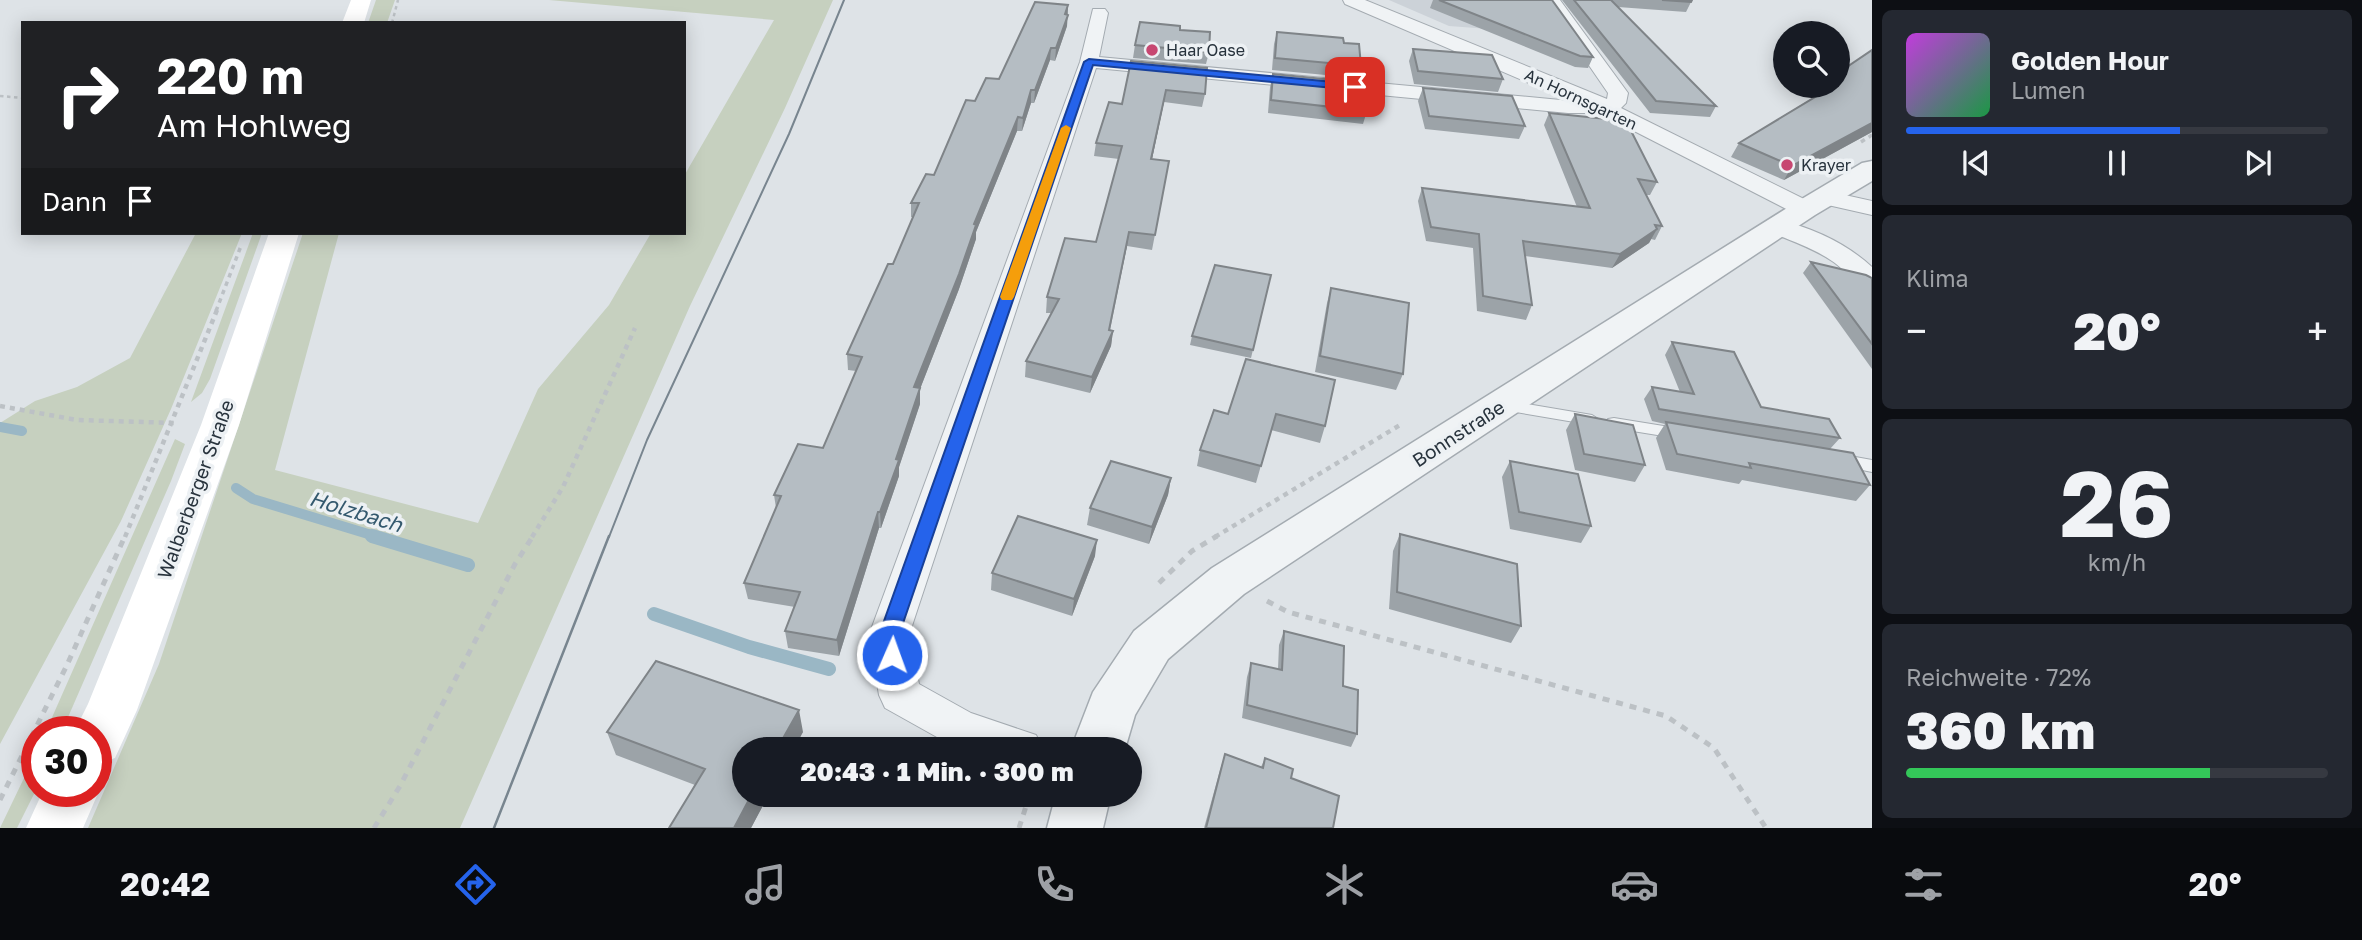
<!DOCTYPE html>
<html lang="de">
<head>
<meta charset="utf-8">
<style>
  :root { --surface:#171b24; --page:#242831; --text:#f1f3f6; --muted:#9ea1a6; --line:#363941; --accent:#2563eb }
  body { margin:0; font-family:"Golos Text",sans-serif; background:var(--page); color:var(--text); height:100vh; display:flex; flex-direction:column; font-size:26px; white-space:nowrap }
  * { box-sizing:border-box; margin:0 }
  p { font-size:23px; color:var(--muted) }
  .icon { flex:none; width:38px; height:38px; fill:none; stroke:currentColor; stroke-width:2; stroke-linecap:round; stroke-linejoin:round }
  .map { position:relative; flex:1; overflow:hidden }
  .side { display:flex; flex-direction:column; gap:10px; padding:10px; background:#0d0f14; width:490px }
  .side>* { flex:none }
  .banner { position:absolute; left:21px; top:21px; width:665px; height:214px; border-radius:0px; box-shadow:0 4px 18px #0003; background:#202124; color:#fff; overflow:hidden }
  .fabs { position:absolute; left:1773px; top:21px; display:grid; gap:14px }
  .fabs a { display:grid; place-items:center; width:77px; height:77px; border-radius:50%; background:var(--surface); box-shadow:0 4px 18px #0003; font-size:35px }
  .speed { position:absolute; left:21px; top:716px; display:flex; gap:14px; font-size:35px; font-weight:700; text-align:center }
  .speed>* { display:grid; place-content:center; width:91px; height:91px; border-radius:50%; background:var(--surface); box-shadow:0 4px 18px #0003; line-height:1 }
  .speed .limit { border:10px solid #d22; background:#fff; color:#111 }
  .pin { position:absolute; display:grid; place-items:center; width:60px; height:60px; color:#fff; margin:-30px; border-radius:14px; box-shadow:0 4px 10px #0006 }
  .me { position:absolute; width:77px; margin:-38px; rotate:2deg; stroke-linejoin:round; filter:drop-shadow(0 0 5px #0008) }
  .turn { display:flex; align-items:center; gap:24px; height:147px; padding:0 21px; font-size:32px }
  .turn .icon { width:91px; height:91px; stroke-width:2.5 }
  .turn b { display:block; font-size:49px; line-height:60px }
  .then { display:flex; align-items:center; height:66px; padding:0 21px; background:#0003; gap:14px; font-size:26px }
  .big { font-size:52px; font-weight:800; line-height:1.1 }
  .side .card { flex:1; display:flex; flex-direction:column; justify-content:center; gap:10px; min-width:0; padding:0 24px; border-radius:10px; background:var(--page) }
  .side .dial { align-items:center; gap:0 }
  .dial b { font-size:91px; line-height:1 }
  .song { display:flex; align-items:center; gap:21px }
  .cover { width:84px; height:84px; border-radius:10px; background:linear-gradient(135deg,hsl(290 70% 55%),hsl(140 70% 35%)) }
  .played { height:7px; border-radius:4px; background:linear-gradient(90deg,var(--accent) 65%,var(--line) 65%) }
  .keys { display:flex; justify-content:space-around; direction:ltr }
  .heat { display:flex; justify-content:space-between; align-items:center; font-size:38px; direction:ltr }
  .charge { height:10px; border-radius:5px; background:linear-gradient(90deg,#34c759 72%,var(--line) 0) }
  .trip { position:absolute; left:732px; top:737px; width:410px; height:70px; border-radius:35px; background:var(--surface); box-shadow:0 4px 18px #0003; font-weight:800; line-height:70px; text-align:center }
  .tabs { display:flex; height:112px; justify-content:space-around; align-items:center; background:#090b0e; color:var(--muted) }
  .tabs .icon { width:49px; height:49px }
  .tabs .selected { color:var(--accent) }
  .tabs b { font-size:32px; color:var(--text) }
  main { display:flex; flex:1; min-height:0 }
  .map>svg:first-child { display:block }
  .built { fill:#ccd2d8 }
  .green { fill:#c6d0bf }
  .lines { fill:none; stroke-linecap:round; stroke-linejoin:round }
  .stream-far1 { stroke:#9ab7c5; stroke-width:10 }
  .stream { stroke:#9ab7c5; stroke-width:14 }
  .service-casing { stroke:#a4abb1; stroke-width:2 }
  .minor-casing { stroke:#a4abb1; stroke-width:2 }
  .tertiary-casing { stroke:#a4abb1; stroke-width:3 }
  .path-far3 { stroke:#bcc1c5; stroke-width:2.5; stroke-dasharray:3.5 3.5; stroke-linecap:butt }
  .path-far2 { stroke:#bcc1c5; stroke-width:3.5; stroke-dasharray:4.5 4.5; stroke-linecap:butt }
  .path-far1 { stroke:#bcc1c5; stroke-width:4.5; stroke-dasharray:5 5; stroke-linecap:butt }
  .path { stroke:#bcc1c5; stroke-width:5; stroke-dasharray:7 7; stroke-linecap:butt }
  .service { fill:#f0f3f5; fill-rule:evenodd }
  .minor { fill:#f0f3f5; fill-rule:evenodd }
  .tertiary { fill:#f0f3f5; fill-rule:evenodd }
  .secondary { fill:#fff; fill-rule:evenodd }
  .tram-far1 { stroke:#78858f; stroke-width:2 }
  .tram { stroke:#78858f; stroke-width:2.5 }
  .wall { fill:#9ca3a8 }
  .shaded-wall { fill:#7f8488 }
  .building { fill:#b5bdc3; stroke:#7f8488; stroke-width:2 }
  .route { fill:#2563eb; stroke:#184099; stroke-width:2 }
  .slow { fill:#f59e0b }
  .poi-dot { fill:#c74771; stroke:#edf1f4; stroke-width:2.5 }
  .labels { text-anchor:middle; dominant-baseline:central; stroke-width:7; stroke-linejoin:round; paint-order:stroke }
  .far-poi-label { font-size:16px; fill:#28333d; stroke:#edf1f4; text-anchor:start }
  .far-street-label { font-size:16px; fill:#28333d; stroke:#edf1f4 }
  .street-label { font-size:19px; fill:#28333d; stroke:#edf1f4 }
  .water-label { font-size:21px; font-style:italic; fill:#34596e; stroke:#edf1f4 }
</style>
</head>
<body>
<main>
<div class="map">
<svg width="1872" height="828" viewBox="0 0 1872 828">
  <rect width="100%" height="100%" fill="#dee3e7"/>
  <path class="built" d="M1389,0H1545L1571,35L1449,26Z"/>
  <path class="green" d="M376,0H395L387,23H368Z
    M549,0H833L785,108L690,306L460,828H88L159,664L303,233H339L275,470L478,523L538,389L609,305L651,233H684V176L774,20Z
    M196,233H242L171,409L121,521L0,744V423L35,401L77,387L130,358Z
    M253,233H262L210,379L202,393L191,402Z
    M175,439L185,444L171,481L62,731H46Z
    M37,751V788L17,828H0Z"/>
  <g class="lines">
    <path class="stream-far1" d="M0,427L22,431
      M236,488L253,499L378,537"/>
    <path class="stream" d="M372,536L468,565
      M654,614L749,647L829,669"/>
    <g class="service-casing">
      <path id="service" d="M1504,400L1592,415L1600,420L1592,425L1498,409L1496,405Z
        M1614,418L1682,429L1690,434L1682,439L1608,427L1606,423L1608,419Z
        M1839,454L1872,460V472L1833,464L1831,460Z"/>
    </g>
    <g class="minor-casing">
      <path id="minor" d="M1343,0H1365L1607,99L1608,93L1544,0H1560L1628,93L1626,103L1621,108L1814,204L1817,209L1814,214L1805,216L1796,214L1599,113H1568L1096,68L909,635L919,684L971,713L1036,735L1043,749H965L944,741L885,708L879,695L869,635L1080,62L1093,9H1105L1108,13L1099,57L1571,101L1345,4Z
        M1827,191L1872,201V215L1819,203L1815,198L1819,193Z
        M1779,220C1813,228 1847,244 1872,267V291C1856,287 1846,270 1832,261C1813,248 1791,241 1770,232L1767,227L1770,222Z"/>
    </g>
    <g class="tertiary-casing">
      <path id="tertiary" d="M1872,161V181L1815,215L1244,594L1168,659L1135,715L1125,749H1071L1093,692L1134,631L1212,568L1795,203L1862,163Z
        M1056,794H1111L1103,828H1047Z"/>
    </g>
    <path class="path-far3" d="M392,23L398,0
      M0,96L23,98
      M1870,136L1872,135"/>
    <path class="path-far2" d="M1861,142L1872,135
      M216,311L241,246"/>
    <path class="path-far1" d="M0,406L77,420L176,423
      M125,537L217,310
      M532,537L563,487L635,328
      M1215,537L1400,425"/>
    <path class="path" d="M1159,583L1192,551L1217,536
      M1267,601L1288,612L1666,716L1714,748L1766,828
      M0,800L67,665L125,536
      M374,828L400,786L515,564L533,536
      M1019,828L1030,794"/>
    <use href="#service" class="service"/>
    <use href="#minor" class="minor"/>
    <use href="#tertiary" class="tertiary"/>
    <path class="secondary" d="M351,0H371L364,23H342Z
      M269,233H299L239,425L137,710L115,758L96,765V732H74L88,704L201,425Z
      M96,784L99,791L83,828H26L43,791H96Z"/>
    <path class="tram-far1" d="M609,537L647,440L789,134L844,0"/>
    <path class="tram" d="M494,828L609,536"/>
  </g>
  <path class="wall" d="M1433,0H1552L1593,57L1588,68L1575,67L1430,8Z
    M1562,0H1692L1686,12L1618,7L1716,106L1710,117L1650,113Z
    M1068,5L1067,26L1055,61L1050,60L1034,103H1031L1022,131H1017L976,232V239L959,289L920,389V404L899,467V476L881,528H879L839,656L788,648L785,631L795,607L748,599L744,583L776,508L774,495L823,448L856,371L848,370L847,354L893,264L913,217H911V203L934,175L975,101L999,79Z
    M1180,30L1209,52L1206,64L1133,58L1135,45Z
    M1277,32L1344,43L1361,66L1358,78L1272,70L1274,44Z
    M1413,49L1503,79L1498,92L1414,84L1409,61Z
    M1872,50V132L1784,180L1731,157L1739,143L1812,98L1820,86H1838Z
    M1131,61L1205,94L1202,107L1164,102L1152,159L1169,161L1152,250L1127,246L1110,330L1113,331L1111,346L1090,393L1025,377L1026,361L1052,313H1046L1047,297L1096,242L1119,159L1094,156L1096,143L1122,104Z
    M1273,74L1367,111L1363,124L1268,113L1270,87Z
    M1423,88L1525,126L1519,139L1425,129L1418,101Z
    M1549,113L1657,182L1650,195H1646L1662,226L1655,240L1651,239L1649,243L1612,268L1525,256L1532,305L1526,320L1477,311L1473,248L1426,241L1418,201L1422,188L1577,207L1544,125Z
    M1811,262L1872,278V369L1803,273Z
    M1271,275L1251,358L1190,345L1192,336Z
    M1331,288L1403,374L1396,390L1315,372L1327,303Z
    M1672,342L1761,407L1840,438L1830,449L1870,485L1856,501L1742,480L1739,484L1666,470L1656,438L1665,424L1652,421L1644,399L1652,387L1680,392L1665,355Z
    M1246,359L1325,426L1320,443L1271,430L1256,483L1197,466L1200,450L1228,414Z
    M1575,414L1645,465L1635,482L1575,470L1566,430Z
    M1510,461L1591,526L1581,543L1510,529L1502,477Z
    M1171,478L1168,495L1149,544L1087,525L1090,508Z
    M1400,534L1521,626L1511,643L1389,609L1393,551Z
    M1095,556L1072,616L991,590L992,573Z
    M1284,631L1343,686L1357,734L1351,747L1242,718L1247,677L1251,663L1278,669L1279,645Z
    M607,732H803L744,794H769L751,828L695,785L616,755Z
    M1225,754L1261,767L1265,758L1291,778L1333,828H1204L1220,770Z"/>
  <path class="shaded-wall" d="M1068,5L1067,26L1055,61L1056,48Z
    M1051,48L1050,60L1034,103L1035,90Z
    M1031,90V103L1022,131L1023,118Z
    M1166,90L1164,102L1149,173L1151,159Z
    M1018,117L1017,131L976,232V239L959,289L920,389V404L899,467V476L881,528L880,512L896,459L914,387L974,224Z
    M1872,123V132L1784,180L1792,166Z
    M1657,229L1649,243L1612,268L1620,254Z
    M1129,232L1127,246L1106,345L1109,330Z
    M1113,331L1111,346L1090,393L1092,377Z
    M1171,478L1168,495L1149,544L1152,527Z
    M878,512L879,528L839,656L837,640Z
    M1097,540L1095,556L1072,616L1074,599Z
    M799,710L803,732L794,749H777Z
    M752,794H769L751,828H734Z"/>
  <path class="building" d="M1439,0H1552L1593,57L1580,56Z
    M1574,0H1611L1716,106L1656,101Z
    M1662,0H1692L1691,2Z
    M1035,2L1068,5L1065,14L1068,15L1056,48H1051L1035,90H1031L1023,118L1018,117L974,224L976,225L959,274L914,387L920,388L896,459L899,460L880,512H878L837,640L785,631L800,592L744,583L781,496L774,495L798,444L823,448L862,357L847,354L888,264H893L919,203H911L926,174L934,175L966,100L975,101L986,78L999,79Z
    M1140,22L1180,26V30L1210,32L1209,52L1135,45Z
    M1277,32L1343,38L1344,43L1359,44L1361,66L1275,58Z
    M1413,49L1492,55L1503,79L1418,71Z
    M1872,50V123L1792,166L1739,143L1830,88L1823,86H1838V73Z
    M1131,61L1207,68L1205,94L1166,90L1151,159L1169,161L1155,235L1129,232L1109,330L1113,331L1092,377L1026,361L1059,299L1047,297L1065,238L1096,242L1122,146L1096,143L1109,102L1122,104Z
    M1273,74L1364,83L1367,111L1271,100Z
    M1423,88L1512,96L1525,126L1429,116Z
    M1549,113L1626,121L1657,182L1638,179L1662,226L1655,225L1657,229L1620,254L1523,241L1532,305L1483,296L1479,234L1431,227L1422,188L1590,208Z
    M1811,262L1866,275L1872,278V344Z
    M1215,265L1271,275L1253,350L1192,336Z
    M1331,288L1409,303L1403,374L1320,356Z
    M1672,342L1734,352L1761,407L1829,419L1840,438L1659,409L1652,387L1694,394Z
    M1246,359L1335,380L1325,426L1276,414L1261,466L1200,450L1214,410L1228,414Z
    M1575,414L1633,425L1645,465L1584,454Z
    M1666,422L1853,453L1870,485L1749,463L1751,468L1677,454Z
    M1111,461L1171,478L1152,527L1090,508Z
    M1510,461L1578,474L1591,526L1519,512Z
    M1018,516L1097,540L1074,599L992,573Z
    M1400,534L1517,564L1521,626L1397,592Z
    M1284,631L1344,646L1343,686L1358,690L1357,734L1247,705L1251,663L1282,670Z
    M656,661L799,710L777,749H744V794H752L734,828H669L705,769L607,732Z
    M1225,754L1263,768L1265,758L1293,769L1291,778L1339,796L1333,828H1206Z"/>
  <path class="route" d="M1089,59L1355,84L1360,87L1355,90L1093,65L899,635L903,655L900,661L892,664L885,661L879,635L1084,62Z"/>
  <path class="slow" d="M1066,125L1071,128L1014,297L1012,300H1002L1000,297L1061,128Z"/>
  <g class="poi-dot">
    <circle cx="1152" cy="50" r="7"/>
    <circle cx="1787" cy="165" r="7"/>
  </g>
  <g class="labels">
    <g class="far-poi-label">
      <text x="1166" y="50">Haar Oase</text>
      <text x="1801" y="165">Krayer</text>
    </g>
    <g class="far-street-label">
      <text transform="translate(1581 99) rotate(25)">An Hornsgarten</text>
    </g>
    <g class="street-label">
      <text transform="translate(1458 433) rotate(-33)">Bonnstraße</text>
      <text transform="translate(195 489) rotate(-70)">Walberberger Straße</text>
    </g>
    <g class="water-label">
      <text transform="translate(356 511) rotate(17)">Holzbach</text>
    </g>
  </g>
</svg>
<div class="fabs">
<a><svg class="icon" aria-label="search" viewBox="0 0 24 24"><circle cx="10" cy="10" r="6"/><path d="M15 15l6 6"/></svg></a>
</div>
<div class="speed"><div class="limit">30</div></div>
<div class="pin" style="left:1355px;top:87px;background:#d93025"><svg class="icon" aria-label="arrive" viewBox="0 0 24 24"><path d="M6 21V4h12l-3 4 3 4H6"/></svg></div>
<svg class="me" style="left:892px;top:655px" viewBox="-20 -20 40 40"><circle r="17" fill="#2563eb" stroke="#fff" stroke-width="3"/><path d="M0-11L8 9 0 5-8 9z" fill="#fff"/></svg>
<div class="trip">20:43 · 1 Min. · 300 m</div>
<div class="banner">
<div class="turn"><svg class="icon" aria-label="right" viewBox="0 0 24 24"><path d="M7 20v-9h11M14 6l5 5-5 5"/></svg><div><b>220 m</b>Am Hohlweg</div></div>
<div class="then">Dann<svg class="icon" aria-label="arrive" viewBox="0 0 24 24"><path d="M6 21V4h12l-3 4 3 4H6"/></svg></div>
</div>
</div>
<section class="side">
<div class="card">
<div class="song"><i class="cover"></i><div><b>Golden Hour</b><p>Lumen</p></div></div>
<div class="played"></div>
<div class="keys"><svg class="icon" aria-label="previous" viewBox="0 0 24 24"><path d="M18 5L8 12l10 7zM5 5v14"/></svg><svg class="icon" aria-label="pause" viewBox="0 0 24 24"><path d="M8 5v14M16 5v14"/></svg><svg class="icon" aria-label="next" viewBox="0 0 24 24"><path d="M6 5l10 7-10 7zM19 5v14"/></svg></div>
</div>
<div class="card"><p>Klima</p>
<div class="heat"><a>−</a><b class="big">20°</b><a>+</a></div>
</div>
<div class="card dial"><b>26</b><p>km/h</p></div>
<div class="card"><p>Reichweite · 72%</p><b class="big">360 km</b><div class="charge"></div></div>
</section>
</main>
<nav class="tabs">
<b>20:42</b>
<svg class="icon selected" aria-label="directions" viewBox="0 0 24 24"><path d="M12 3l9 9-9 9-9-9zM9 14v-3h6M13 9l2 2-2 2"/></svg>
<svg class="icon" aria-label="music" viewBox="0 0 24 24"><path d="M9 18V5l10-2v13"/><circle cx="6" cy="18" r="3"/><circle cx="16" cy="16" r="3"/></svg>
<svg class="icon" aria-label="phone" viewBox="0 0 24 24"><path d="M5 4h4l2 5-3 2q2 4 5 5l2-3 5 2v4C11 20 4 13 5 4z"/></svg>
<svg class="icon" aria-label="climate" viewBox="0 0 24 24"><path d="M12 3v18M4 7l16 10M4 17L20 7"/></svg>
<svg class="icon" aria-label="car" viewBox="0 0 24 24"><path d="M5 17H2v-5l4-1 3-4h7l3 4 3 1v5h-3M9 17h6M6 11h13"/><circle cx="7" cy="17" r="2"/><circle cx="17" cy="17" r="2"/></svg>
<svg class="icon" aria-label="filters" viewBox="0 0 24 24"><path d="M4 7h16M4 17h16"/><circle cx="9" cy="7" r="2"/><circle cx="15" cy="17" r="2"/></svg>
<b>20°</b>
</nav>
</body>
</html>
